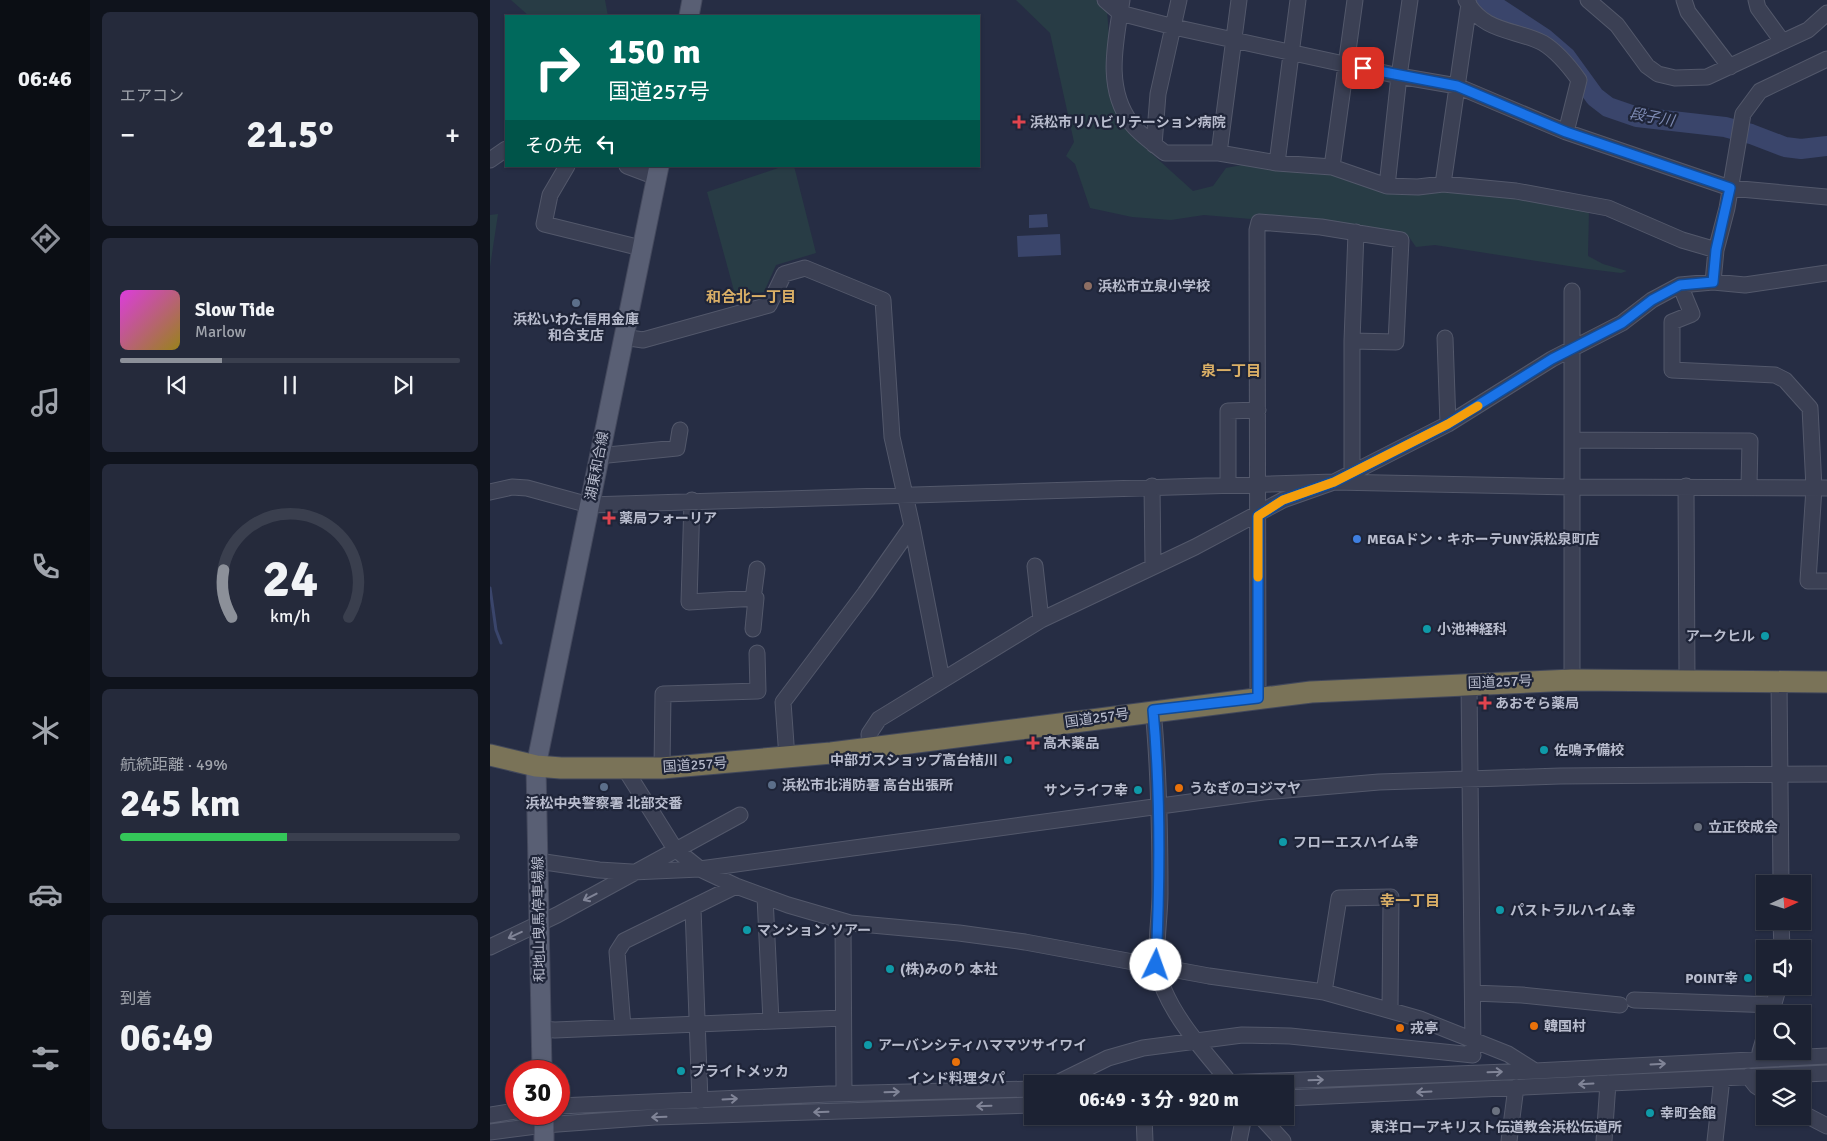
<!DOCTYPE html>
<html lang="ja">
<head>
<meta charset="utf-8">
<style>
  :root { --surface:#1c2233; --page:#252a3b; --text:#f1f3f6; --muted:#a0a4ac; --line:#3a3f4e; --accent:#8c9099 }
  body { margin:0; font-family:Signika,"Noto Sans JP",sans-serif; background:var(--page); color:var(--text); height:100vh; display:flex; flex-direction:column; font-size:19px; white-space:nowrap }
  * { box-sizing:border-box; margin:0 }
  p { font-size:16px; color:var(--muted) }
  .icon { flex:none; width:28px; height:28px; fill:none; stroke:currentColor; stroke-width:2; stroke-linecap:round; stroke-linejoin:round }
  .map { position:relative; flex:1; overflow:hidden }
  .side { display:flex; flex-direction:column; gap:12px; padding:12px; background:#0f131c; width:400px }
  .side>* { flex:none }
  .hud { position:absolute; left:15px; top:15px; width:475px; height:152px; border-radius:0px; box-shadow:0 1px 4px #0004,0 0 0 1px var(--line); background:#00695c; color:#fff; overflow:hidden }
  .needle { width:32px; rotate:86deg }
  .tools { position:absolute; left:1266px; top:875px; display:grid; gap:10px }
  .tools a { display:grid; place-items:center; width:55px; height:55px; border-radius:0px; background:var(--surface); box-shadow:0 1px 4px #0004,0 0 0 1px var(--line); font-size:25px }
  .speed { position:absolute; left:15px; top:1060px; display:flex; gap:10px; font-size:25px; font-weight:700; text-align:center }
  .speed>* { display:grid; place-content:center; width:65px; height:65px; border-radius:50%; background:var(--surface); box-shadow:0 1px 4px #0004,0 0 0 1px var(--line); line-height:1 }
  .speed .limit { border:8px solid #d22; background:#fff; color:#111 }
  .pin { position:absolute; display:grid; place-items:center; width:42px; height:42px; color:#fff; margin:-21px; border-radius:10px; box-shadow:0 2px 8px #0006 }
  .me { position:absolute; width:55px; margin:-28px; rotate:3deg; stroke-linejoin:round; filter:drop-shadow(0 0 4px #0008) }
  .turn { display:flex; align-items:center; gap:18px; height:105px; padding:0 20px; font-size:22px }
  .turn .icon { width:65px; height:65px; stroke-width:2.5 }
  .turn b { display:block; font-size:35px; line-height:42px }
  .then { display:flex; align-items:center; height:48px; padding:0 20px; background:#0003; gap:10px; font-size:19px }
  .big { font-size:38px; font-weight:700; line-height:1.1 }
  .side .tile { flex:1; display:flex; flex-direction:column; justify-content:center; gap:8px; min-width:0; padding:0 18px; border-radius:8px; background:var(--page) }
  .side .dial { align-items:center; gap:0 }
  .dial svg { height:130px; overflow:visible; fill:none; stroke:var(--line); stroke-width:7; stroke-linecap:round; text-anchor:middle }
  .dial text { fill:var(--text); stroke:none }
  .song { display:flex; align-items:center; gap:15px }
  .cover { width:60px; height:60px; border-radius:8px; background:linear-gradient(135deg,hsl(300 70% 55%),hsl(50 70% 35%)) }
  .played { height:5px; border-radius:2px; background:linear-gradient(90deg,var(--accent) 30%,var(--line) 30%) }
  .keys { display:flex; justify-content:space-around; direction:ltr }
  .heat { display:flex; justify-content:space-between; align-items:center; font-size:28px; direction:ltr }
  .charge { height:8px; border-radius:4px; background:linear-gradient(90deg,#34c759 49%,var(--line) 0) }
  .trip { position:absolute; left:534px; top:1075px; width:270px; height:50px; border-radius:0px; background:var(--surface); box-shadow:0 1px 4px #0004,0 0 0 1px var(--line); font-weight:700; line-height:50px; text-align:center }
  main { display:flex; flex:1; min-height:0 }
  .tabs { display:flex; flex-direction:column; width:90px; justify-content:space-around; align-items:center; background:#0b0e14; color:var(--muted) }
  .tabs .icon { width:35px; height:35px }
  .tabs .on { color:var(--accent) }
  .tabs b { font-size:22px; color:var(--text) }
  .map>svg:first-child { display:block }
  .green { fill:#283c45 }
  .water { fill:#3a456b }
  .lines { fill:none; stroke-linecap:round; stroke-linejoin:round }
  .stream { stroke:#3a456b; stroke-width:3 }
  .river { stroke:#3a456b; stroke-width:20 }
  .minor-casing { stroke:#53586b; stroke-width:17 }
  .major-casing { stroke:#44495d; stroke-width:21 }
  .highway-casing { stroke:#42485b; stroke-width:23 }
  .minor { stroke:#3b4054; stroke-width:15 }
  .major { stroke:#595f74; stroke-width:19 }
  .highway { stroke:#7a7358; stroke-width:21 }
  .oneway { stroke:#808497 }
  .route-casing { stroke:#114b97; stroke-width:12 }
  .route { stroke:#1a73e8; stroke-width:9 }
  .slow { stroke:#f59e0b; stroke-width:9 }
  .health-dot { fill:#e0444e; stroke:#1f2539; stroke-width:2 }
  .education-dot { fill:#8d6e63; stroke:#1f2539; stroke-width:2 }
  .service-dot { fill:#5c6f8a; stroke:#1f2539; stroke-width:2 }
  .shop-dot { fill:#3f7fe0; stroke:#1f2539; stroke-width:2 }
  .culture-dot { fill:#0f9aa8; stroke:#1f2539; stroke-width:2 }
  .food-dot { fill:#e8710a; stroke:#1f2539; stroke-width:2 }
  .worship-dot { fill:#6b7280; stroke:#1f2539; stroke-width:2 }
  .labels { text-anchor:middle; dominant-baseline:central; stroke-width:4.5; stroke-linejoin:round; paint-order:stroke }
  .poi-label { font-size:14px; font-weight:bold; fill:#b8bccd; stroke:#1f2539; text-anchor:start }
  .street-label { font-size:14px; fill:#b8bccd; stroke:#1f2539 }
  .water-label { font-size:15px; font-style:italic; fill:#7f8cb5; stroke:#1f2539 }
  .neighbourhood-label { font-size:15px; font-weight:bold; fill:#daaf66; stroke:#1f2539 }
</style>
</head>
<body>
<main>
<nav class="tabs">
<b>06:46</b>
<svg class="icon on" aria-label="directions" viewBox="0 0 24 24"><path d="M12 3l9 9-9 9-9-9zM9 14v-3h6M13 9l2 2-2 2"/></svg>
<svg class="icon" aria-label="music" viewBox="0 0 24 24"><path d="M9 18V5l10-2v13"/><circle cx="6" cy="18" r="3"/><circle cx="16" cy="16" r="3"/></svg>
<svg class="icon" aria-label="phone" viewBox="0 0 24 24"><path d="M5 4h4l2 5-3 2q2 4 5 5l2-3 5 2v4C11 20 4 13 5 4z"/></svg>
<svg class="icon" aria-label="climate" viewBox="0 0 24 24"><path d="M12 3v18M4 7l16 10M4 17L20 7"/></svg>
<svg class="icon" aria-label="car" viewBox="0 0 24 24"><path d="M5 17H2v-5l4-1 3-4h7l3 4 3 1v5h-3M9 17h6M6 11h13"/><circle cx="7" cy="17" r="2"/><circle cx="17" cy="17" r="2"/></svg>
<svg class="icon" aria-label="filters" viewBox="0 0 24 24"><path d="M4 7h16M4 17h16"/><circle cx="9" cy="7" r="2"/><circle cx="15" cy="17" r="2"/></svg>
</nav>
<section class="side">
<div class="tile"><p>エアコン</p>
<div class="heat"><a>−</a><b class="big">21.5°</b><a>+</a></div>
</div>
<div class="tile">
<div class="song"><i class="cover"></i><div><b>Slow Tide</b><p>Marlow</p></div></div>
<div class="played"></div>
<div class="keys"><svg class="icon" aria-label="previous" viewBox="0 0 24 24"><path d="M18 5L8 12l10 7zM5 5v14"/></svg><svg class="icon" aria-label="pause" viewBox="0 0 24 24"><path d="M8 5v14M16 5v14"/></svg><svg class="icon" aria-label="next" viewBox="0 0 24 24"><path d="M6 5l10 7-10 7zM19 5v14"/></svg></div>
</div>
<div class="tile dial"><svg viewBox="0 0 100 80">
<path d="M14 69A42 42 0 1 1 86 69"/>
<path d="M14 69A42 42 0 0 1 9 40" stroke="#8c9099"/>
<text x="50" y="56" font-size="32" font-weight="700">24</text>
<text x="50" y="72" font-size="11">km/h</text>
</svg></div>
<div class="tile"><p>航続距離 · 49%</p><b class="big">245 km</b><div class="charge"></div></div>
<div class="tile"><p>到着</p><b class="big">06:49</b></div>
</section>
<div class="map">
<svg width="1337" height="1141" viewBox="0 0 1337 1141">
  <rect width="100%" height="100%" fill="#262d44"/>
  <path class="green" d="M21,0H115L118,16H39Z
    M526,0H606L617,11L619,36L616,69L623,105L651,144L703,191L723,186L736,168L762,163L962,188L1099,210L1098,256L1113,264L1137,271L1131,273L1098,269L945,245L926,247L919,237L766,215L761,219L714,215L681,220L642,217L600,208L585,164L576,156L584,142L560,33Z
    M294,166H304L326,253L286,265L274,292L246,298L217,192Z
    M8,214L0,267V215Z"/>
  <path class="water" d="M557,214L558,227L539,228V215Z
    M570,234L571,255L528,257L527,236Z"/>
  <g class="lines">
    <path class="stream" d="M0,588L6,630L11,643"/>
    <path class="river" d="M996,0L1054,38L1076,57L1105,97L1118,107L1147,117L1235,127L1261,134L1295,147L1311,149L1337,146"/>
    <g class="minor-casing">
      <path id="minor" d="M615,0L630,13L684,27L909,76L967,86L1076,132L1240,188L1337,197
        M632,0C626,41 614,87 641,123C649,134 664,144 675,153H729L787,163L808,0
        M976,0C993,33 1026,29 1053,43C1068,52 1079,66 1089,80L1076,132
        M1098,0L1127,25L1157,66L1168,74L1185,78L1217,77L1318,30L1337,13
        M1194,0L1198,12L1240,67
        M1266,0L1268,8L1292,41
        M664,145L668,94L689,0
        M729,153L749,0
        M0,160L16,149
        M787,163L842,167L865,0
        M77,166L60,195L54,224L151,248
        M137,166L166,177
        M842,167L897,186L928,187L953,184L1026,191L1118,208L1192,240L1226,250
        M953,184L979,4
        M897,186L909,76L920,0
        M1223,282L1226,250L1237,208L1253,114L1270,91L1337,59
        M1190,285L1202,314L1182,322V370L1285,375L1295,380L1320,408L1324,488L1318,581H1337
        M1082,291V680
        M133,337L153,340L279,305L294,274L315,268L393,300L402,437L422,526L375,593L293,702L297,758
        M955,338L958,424
        M1083,440L1260,441L1259,486
        M108,456L187,448L190,430
        M862,471V341L866,232
        M738,484V411L768,410
        M662,486L663,566
        M1196,486L1197,681
        M0,492L22,487L37,488L99,505L844,482L1082,487L1337,488
        M202,500L199,602L266,598L263,629
        M422,526L452,680
        M545,566L551,620
        M263,599L267,569
        M1289,681L1291,884
        M979,684L983,1050
        M768,698L767,230L769,222L831,227L911,240L906,342L862,341
        M663,710C669,771 670,832 670,893C670,926 661,959 674,990C689,1025 717,1054 740,1083
        M380,747L379,734L389,719L551,620L705,547L793,500L844,482L958,424L1062,359L1132,323L1162,300L1190,285L1223,282L1255,285L1337,273
        M172,768L173,694L268,691L267,653
        M135,769L185,849L210,869L246,886L298,905L360,923L469,933L535,942L719,976L834,992L930,1019L1018,1054L1045,1071
        M48,861L109,870L142,872L210,869L773,792L889,782L1070,776L1337,774
        M275,897L281,1021
        M203,908L210,1101
        M353,921L354,1093
        M1291,921L1292,949
        M0,947L67,915L250,815
        M834,992L849,898L901,897L900,1010
        M983,993L1032,995L1130,1005
        M1144,1000L1284,1005
        M1281,1014L1289,986
        M133,1027L127,952L134,941L246,886
        M51,1029L65,1030L353,1018
        M1272,1059L1270,1052L1275,1035
        M1258,1076L1266,1086L1275,1092
        M565,1084L618,1058L653,1048L752,1035L800,1036L983,1055
        M707,1084L1045,1071L1337,1056
        M795,1098L1337,1073
        M69,1106L339,1094L542,1089
        M1312,1113L1337,1126
        M0,1115L26,1111
        M654,1116L655,1141
        M770,1116L793,1141
        M0,1132L54,1125L165,1117L542,1105
        M749,1141L754,1116
        M1019,1141L1026,1087
        M1114,1141L1118,1083
        M1225,1141L1232,1078"/>
    </g>
    <g class="major-casing">
      <path id="major" d="M199,16L202,0
        M52,1071L46,766L169,166
        M54,1114V1141"/>
    </g>
    <g class="highway-casing">
      <path id="highway" d="M0,755L46,766L71,768H172L341,753L821,692L1082,680L1337,682"/>
    </g>
    <use href="#minor" class="minor"/>
    <use href="#major" class="major"/>
    <use href="#highway" class="highway"/>
  </g>
  <defs><path id="oneway-shaft" d="M-6 0H5M1.5-3L5.5 0L1.5 3" fill="none" stroke-width="1.6" stroke-linecap="round" stroke-linejoin="round" transform="scale(1.25)"/></defs>
  <g class="oneway">
    <use href="#oneway-shaft" transform="translate(100 897) rotate(153)"/>
    <use href="#oneway-shaft" transform="translate(25 935) rotate(155)"/>
    <use href="#oneway-shaft" transform="translate(1168 1064) rotate(-3)"/>
    <use href="#oneway-shaft" transform="translate(1005 1072) rotate(-2)"/>
    <use href="#oneway-shaft" transform="translate(826 1080) rotate(-2)"/>
    <use href="#oneway-shaft" transform="translate(1096 1084) rotate(177)"/>
    <use href="#oneway-shaft" transform="translate(402 1092) rotate(-2)"/>
    <use href="#oneway-shaft" transform="translate(934 1092) rotate(177)"/>
    <use href="#oneway-shaft" transform="translate(240 1099) rotate(-3)"/>
    <use href="#oneway-shaft" transform="translate(494 1106) rotate(178)"/>
    <use href="#oneway-shaft" transform="translate(331 1112) rotate(178)"/>
    <use href="#oneway-shaft" transform="translate(169 1117) rotate(178)"/>
  </g>
  <g class="lines">
    <g class="route-casing">
      <path id="route" d="M666,965C670,880 671,795 663,710L768,698V516L793,500L844,482L958,424L1062,359L1132,323L1162,300L1190,285L1223,282L1226,250L1240,188L1076,132L967,86L873,68"/>
    </g>
    <use href="#route" class="route"/>
    <path class="slow" d="M768,577V516L793,500L844,482L958,424L988,406"/>
  </g>
  <g class="health-dot">
    <path d="M526.5 114.5h5v5h5v5h-5v5h-5v-5h-5v-5h5z"/>
    <path d="M116.5 510.5h5v5h5v5h-5v5h-5v-5h-5v-5h5z"/>
    <path d="M992.5 695.5h5v5h5v5h-5v5h-5v-5h-5v-5h5z"/>
    <path d="M540.5 735.5h5v5h5v5h-5v5h-5v-5h-5v-5h5z"/>
  </g>
  <circle class="education-dot" cx="598" cy="286" r="5"/>
  <g class="service-dot">
    <circle cx="86" cy="303" r="5"/>
    <circle cx="282" cy="785" r="5"/>
    <circle cx="114" cy="787" r="5"/>
  </g>
  <circle class="shop-dot" cx="867" cy="539" r="5"/>
  <g class="culture-dot">
    <circle cx="937" cy="629" r="5"/>
    <circle cx="1275" cy="636" r="5"/>
    <circle cx="1054" cy="750" r="5"/>
    <circle cx="518" cy="760" r="5"/>
    <circle cx="648" cy="790" r="5"/>
    <circle cx="793" cy="842" r="5"/>
    <circle cx="1010" cy="910" r="5"/>
    <circle cx="257" cy="930" r="5"/>
    <circle cx="400" cy="969" r="5"/>
    <circle cx="1258" cy="978" r="5"/>
    <circle cx="378" cy="1045" r="5"/>
    <circle cx="191" cy="1071" r="5"/>
    <circle cx="1160" cy="1113" r="5"/>
  </g>
  <g class="food-dot">
    <circle cx="689" cy="788" r="5"/>
    <circle cx="1044" cy="1026" r="5"/>
    <circle cx="910" cy="1028" r="5"/>
    <circle cx="466" cy="1062" r="5"/>
  </g>
  <g class="worship-dot">
    <circle cx="1208" cy="827" r="5"/>
    <circle cx="1006" cy="1111" r="5"/>
  </g>
  <g class="labels">
    <g class="poi-label">
      <text x="540" y="122">浜松市リハビリテーション病院</text>
      <text x="608" y="286">浜松市立泉小学校</text>
      <text x="86" y="319" text-anchor="middle">浜松いわた信用金庫<tspan x="86" dy="16">和合支店</tspan></text>
      <text x="129" y="518">薬局フォーリア</text>
      <text x="877" y="539">MEGAドン・キホーテUNY浜松泉町店</text>
      <text x="947" y="629">小池神経科</text>
      <text x="1265" y="636" text-anchor="end">アークヒル</text>
      <text x="1005" y="703">あおぞら薬局</text>
      <text x="553" y="743">高木薬品</text>
      <text x="1064" y="750">佐鳴予備校</text>
      <text x="508" y="760" text-anchor="end">中部ガスショップ高台桔川</text>
      <text x="292" y="785">浜松市北消防署 高台出張所</text>
      <text x="699" y="788">うなぎのコジマヤ</text>
      <text x="638" y="790" text-anchor="end">サンライフ幸</text>
      <text x="114" y="803" text-anchor="middle">浜松中央警察署 北部交番</text>
      <text x="1218" y="827">立正佼成会</text>
      <text x="803" y="842">フローエスハイム幸</text>
      <text x="1020" y="910">パストラルハイム幸</text>
      <text x="267" y="930">マンション ソアー</text>
      <text x="410" y="969">(株)みのり 本社</text>
      <text x="1248" y="978" text-anchor="end">POINT幸</text>
      <text x="1054" y="1026">韓国村</text>
      <text x="920" y="1028">戎亭</text>
      <text x="388" y="1045">アーバンシティハママツサイワイ</text>
      <text x="201" y="1071">ブライトメッカ</text>
      <text x="466" y="1078" text-anchor="middle">インド料理タパ</text>
      <text x="1170" y="1113">幸町会館</text>
      <text x="1006" y="1127" text-anchor="middle">東洋ローアキリスト伝道教会浜松伝道所</text>
    </g>
    <g class="street-label">
      <text transform="translate(107 466) rotate(-79)">湖東和合線</text>
      <text transform="translate(1010 682) rotate(-2)">国道257号</text>
      <text transform="translate(607 718) rotate(-8)">国道257号</text>
      <text transform="translate(205 765) rotate(-4)">国道257号</text>
      <text transform="translate(49 919) rotate(-91)">和地山曳馬停車場線</text>
    </g>
    <g class="water-label">
      <text transform="translate(1162 117) rotate(10)">段子川</text>
    </g>
    <g class="neighbourhood-label">
      <text x="261" y="297">和合北一丁目</text>
      <text x="741" y="371">泉一丁目</text>
      <text x="920" y="901">幸一丁目</text>
    </g>
  </g>
</svg>
<div class="tools">
<a><svg class="needle" viewBox="-14 -14 28 28"><path d="M0-13l5 13h-10z" fill="#e53935"/><path d="M0 13l5-13h-10z" fill="#a0a4ac"/></svg></a>
<a><svg class="icon" aria-label="sound" viewBox="0 0 24 24"><path d="M4 9h4l5-4v14l-5-4H4zM17 9q2 3 0 6"/></svg></a>
<a><svg class="icon" aria-label="search" viewBox="0 0 24 24"><circle cx="10" cy="10" r="6"/><path d="M15 15l6 6"/></svg></a>
<a><svg class="icon" aria-label="layers" viewBox="0 0 24 24"><path d="M12 4l9 5-9 5-9-5zM3 14l9 5 9-5"/></svg></a>
</div>
<div class="speed"><div class="limit">30</div></div>
<div class="pin" style="left:873px;top:68px;background:#d93025"><svg class="icon" aria-label="arrive" viewBox="0 0 24 24"><path d="M6 21V4h12l-3 4 3 4H6"/></svg></div>
<svg class="me" style="left:666px;top:965px" viewBox="-20 -20 40 40"><circle r="19" fill="#fff"/><path d="M0-13L10 11 0 6-10 11z" fill="#1a73e8"/></svg>
<div class="trip">06:49 · 3 分 · 920 m</div>
<div class="hud">
<div class="turn"><svg class="icon" aria-label="right" viewBox="0 0 24 24"><path d="M7 20v-9h11M14 6l5 5-5 5"/></svg><div><b>150 m</b>国道257号</div></div>
<div class="then">その先<svg class="icon" aria-label="left" viewBox="0 0 24 24"><path d="M17 20v-9H6M10 6l-5 5 5 5"/></svg></div>
</div>
</div>
</main>
</body>
</html>
